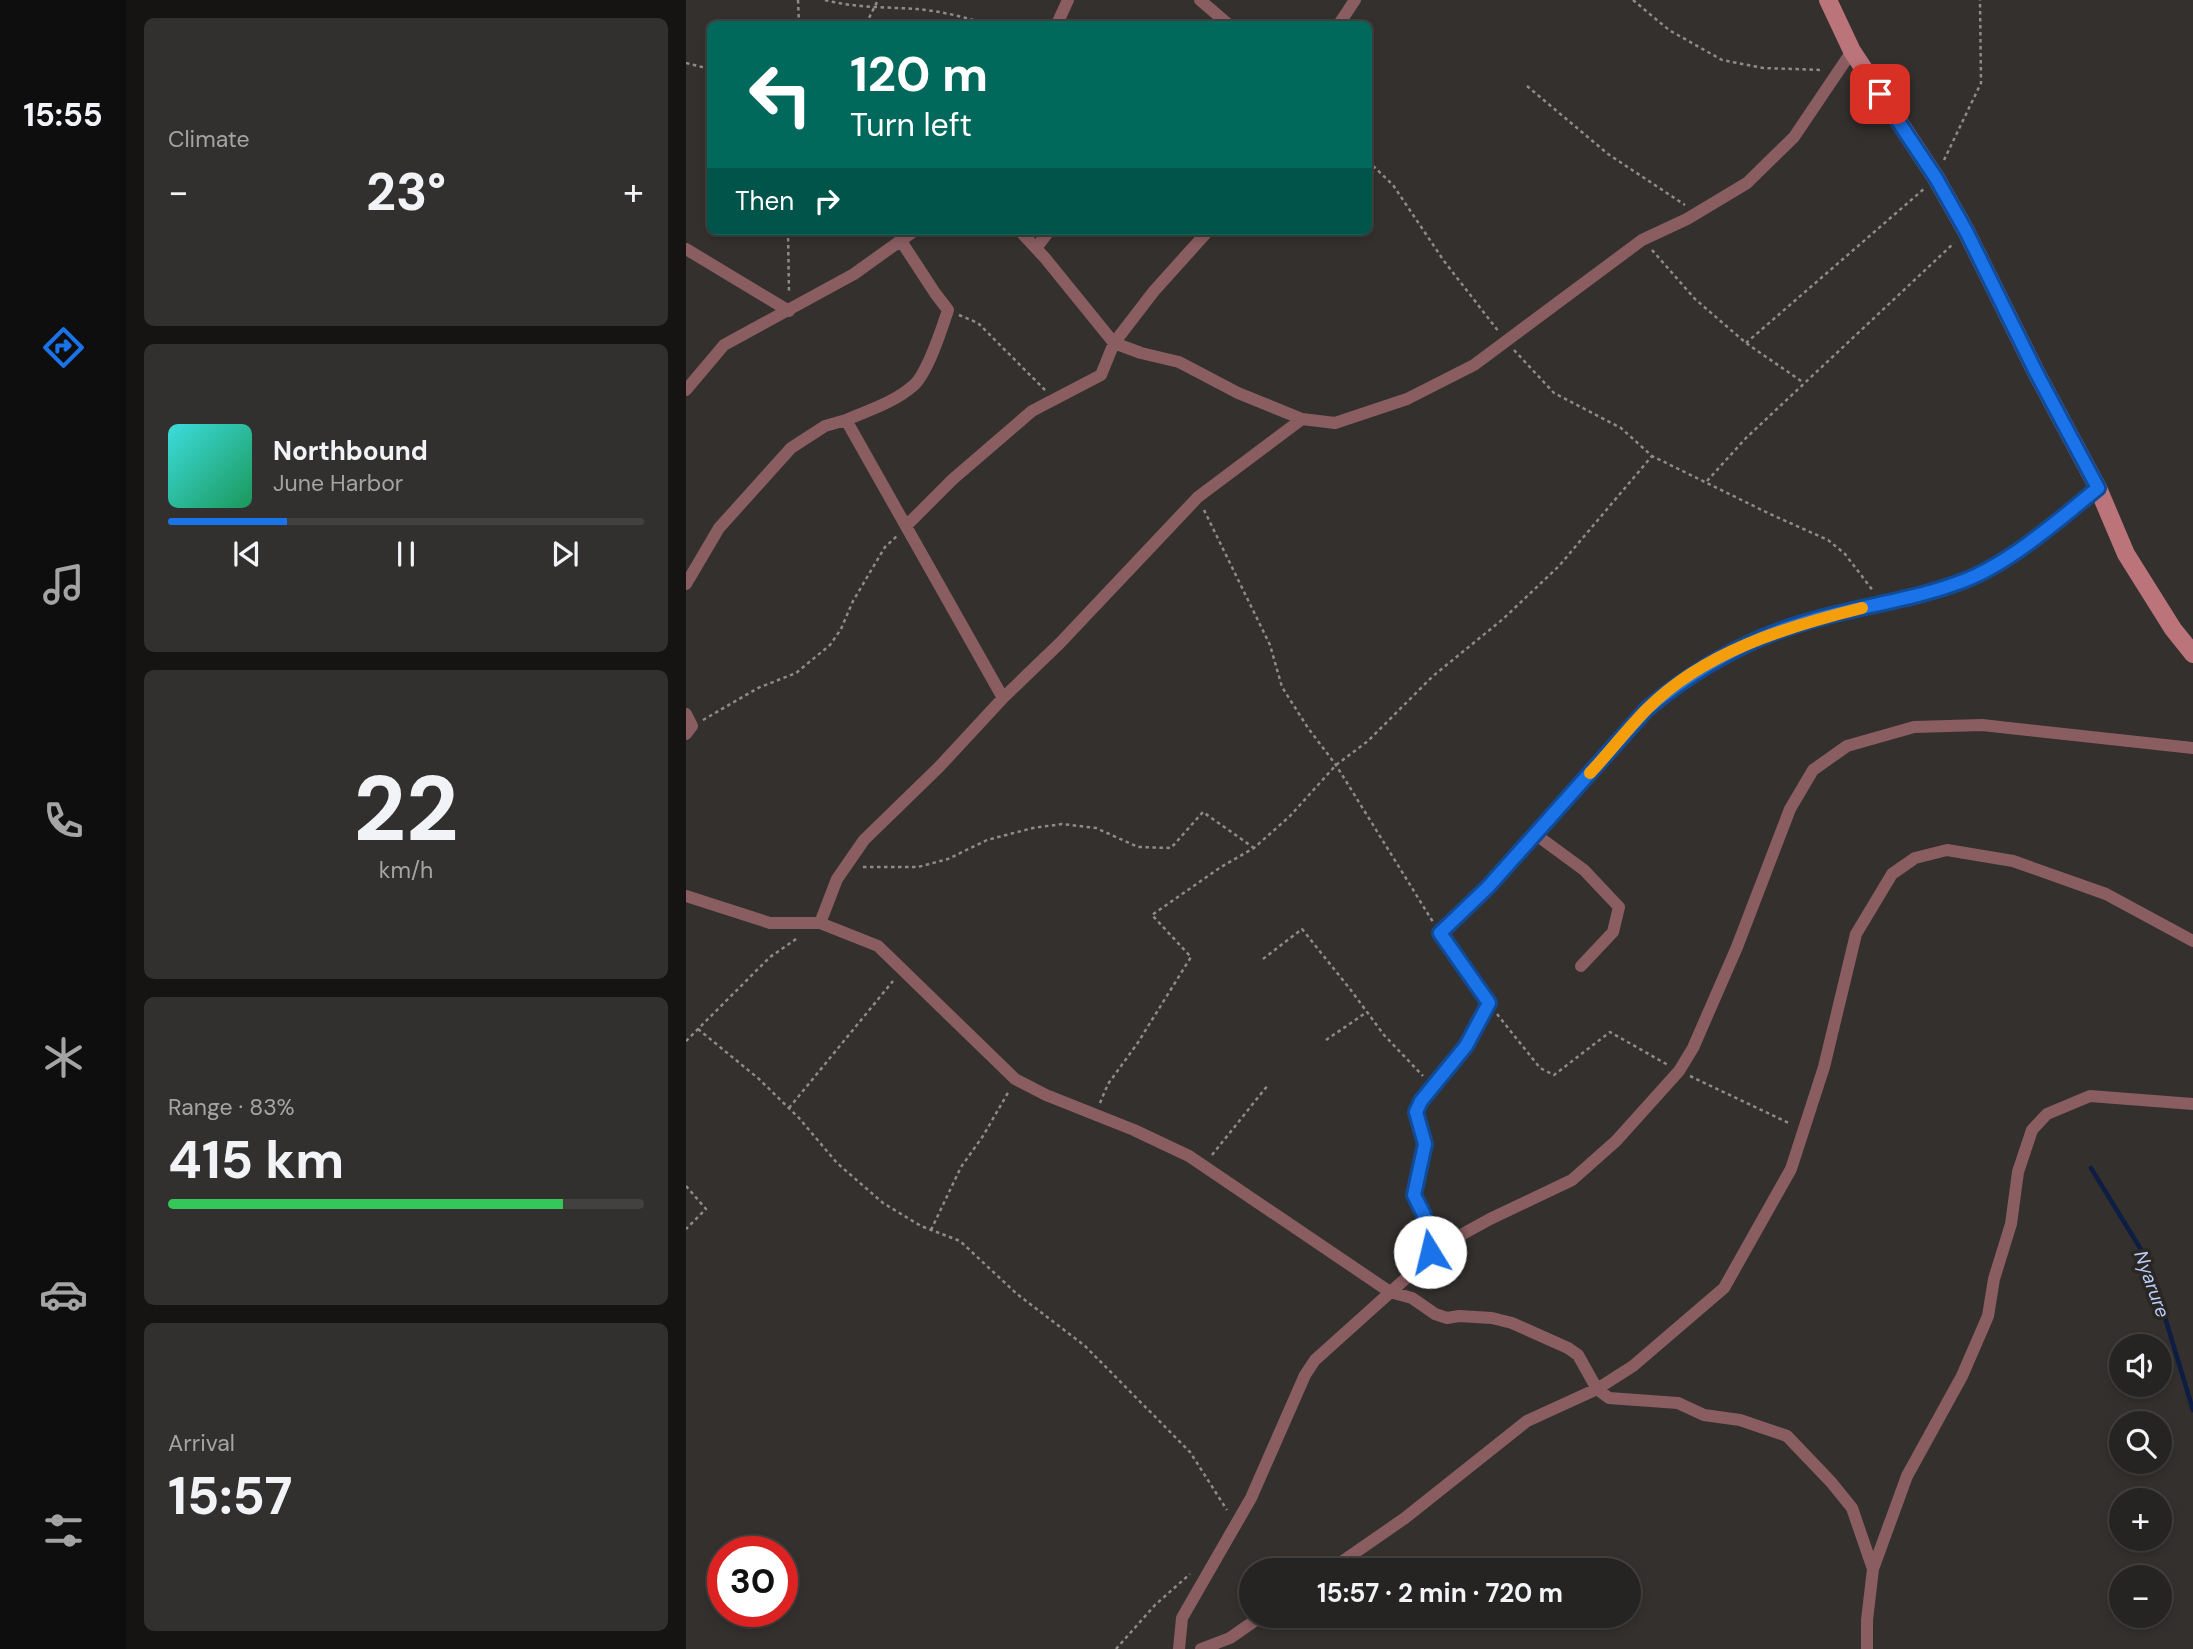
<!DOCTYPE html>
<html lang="en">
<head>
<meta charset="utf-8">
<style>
  :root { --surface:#262422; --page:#32302f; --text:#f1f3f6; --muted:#a4a4a5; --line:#424140; --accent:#1a73e8 }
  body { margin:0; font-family:"DM Sans",sans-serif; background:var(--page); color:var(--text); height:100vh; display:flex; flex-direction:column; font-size:26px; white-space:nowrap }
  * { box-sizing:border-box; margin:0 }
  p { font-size:23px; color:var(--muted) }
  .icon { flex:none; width:38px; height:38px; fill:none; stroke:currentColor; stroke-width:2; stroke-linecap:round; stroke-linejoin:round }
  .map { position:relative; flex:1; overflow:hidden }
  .side { display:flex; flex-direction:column; gap:18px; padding:18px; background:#151413; width:560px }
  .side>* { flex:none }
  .hud { position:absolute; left:21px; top:21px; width:665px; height:214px; border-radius:10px; box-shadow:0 4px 10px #0003,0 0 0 2px var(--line); background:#00695c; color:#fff; overflow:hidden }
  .buttons { position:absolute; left:1423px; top:1334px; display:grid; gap:14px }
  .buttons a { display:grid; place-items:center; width:63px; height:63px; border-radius:50%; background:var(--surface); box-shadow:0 4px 10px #0003,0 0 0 2px var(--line); font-size:35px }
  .speed { position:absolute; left:21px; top:1536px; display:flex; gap:14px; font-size:35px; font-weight:700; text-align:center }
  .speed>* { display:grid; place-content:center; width:91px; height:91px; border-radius:50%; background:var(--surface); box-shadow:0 4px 10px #0003,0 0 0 2px var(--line); line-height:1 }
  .speed .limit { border:10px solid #d22; background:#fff; color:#111 }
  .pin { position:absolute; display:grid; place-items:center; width:60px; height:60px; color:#fff; margin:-30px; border-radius:14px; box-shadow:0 4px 10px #0006 }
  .me { position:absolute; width:77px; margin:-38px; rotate:351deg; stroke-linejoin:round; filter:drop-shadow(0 0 5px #0008) }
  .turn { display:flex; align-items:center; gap:24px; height:147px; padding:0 28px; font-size:32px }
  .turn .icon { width:91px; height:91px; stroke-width:2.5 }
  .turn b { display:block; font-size:49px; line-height:60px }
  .then { display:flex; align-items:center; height:66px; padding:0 28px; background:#0003; gap:14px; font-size:26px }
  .big { font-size:52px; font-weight:700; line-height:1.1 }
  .side .tile { flex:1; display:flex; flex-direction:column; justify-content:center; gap:10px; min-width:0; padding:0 24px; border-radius:10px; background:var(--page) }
  .side .dial { align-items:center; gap:0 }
  .dial b { font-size:91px; line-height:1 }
  .song { display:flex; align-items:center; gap:21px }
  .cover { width:84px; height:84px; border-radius:10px; background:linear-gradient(135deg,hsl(180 70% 55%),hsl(150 70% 35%)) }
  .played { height:7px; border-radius:4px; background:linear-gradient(90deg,var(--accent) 25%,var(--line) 25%) }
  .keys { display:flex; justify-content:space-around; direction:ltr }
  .heat { display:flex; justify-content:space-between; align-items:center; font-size:38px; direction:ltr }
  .charge { height:10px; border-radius:5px; background:linear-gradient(90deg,#34c759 83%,var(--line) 0) }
  .trip { position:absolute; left:553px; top:1558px; width:402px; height:70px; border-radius:35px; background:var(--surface); box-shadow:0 4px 10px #0003,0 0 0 2px var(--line); font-weight:700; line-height:70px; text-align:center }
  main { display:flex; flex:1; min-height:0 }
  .dock { display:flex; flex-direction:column; width:126px; justify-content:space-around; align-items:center; background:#0f0e0e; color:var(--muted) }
  .dock .icon { width:49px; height:49px }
  .dock .active { color:var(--accent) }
  .dock b { font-size:32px; color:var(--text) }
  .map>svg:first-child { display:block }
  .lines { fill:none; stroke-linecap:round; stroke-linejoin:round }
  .stream { stroke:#0e1d43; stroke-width:4.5 }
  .path { stroke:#8e8b89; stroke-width:2.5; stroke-dasharray:3.5 3.5; stroke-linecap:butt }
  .minor { stroke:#8a5d61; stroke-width:12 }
  .secondary { stroke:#bc747b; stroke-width:18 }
  .route-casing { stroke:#114b97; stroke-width:18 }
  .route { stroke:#1a73e8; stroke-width:12 }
  .slow { stroke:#f59e0b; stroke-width:12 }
  .labels { text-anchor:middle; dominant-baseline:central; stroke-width:7; stroke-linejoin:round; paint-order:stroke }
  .water-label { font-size:19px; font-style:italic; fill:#bbd0f9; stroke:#292624 }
</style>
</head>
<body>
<main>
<nav class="dock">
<b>15:55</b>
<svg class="icon active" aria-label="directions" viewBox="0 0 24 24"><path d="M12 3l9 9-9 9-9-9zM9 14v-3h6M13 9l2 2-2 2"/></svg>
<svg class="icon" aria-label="music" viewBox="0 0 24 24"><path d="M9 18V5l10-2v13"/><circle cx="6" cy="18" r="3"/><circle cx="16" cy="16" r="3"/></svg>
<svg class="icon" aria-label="phone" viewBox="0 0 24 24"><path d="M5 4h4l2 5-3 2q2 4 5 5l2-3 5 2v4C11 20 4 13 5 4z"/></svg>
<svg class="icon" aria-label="climate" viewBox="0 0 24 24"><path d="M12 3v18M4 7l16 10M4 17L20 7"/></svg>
<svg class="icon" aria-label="car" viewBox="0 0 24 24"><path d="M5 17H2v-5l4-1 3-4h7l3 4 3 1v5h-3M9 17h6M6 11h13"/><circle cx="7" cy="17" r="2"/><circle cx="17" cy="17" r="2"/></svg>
<svg class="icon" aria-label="filters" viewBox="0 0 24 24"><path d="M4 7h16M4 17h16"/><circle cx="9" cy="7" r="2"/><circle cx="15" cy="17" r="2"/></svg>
</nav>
<section class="side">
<div class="tile"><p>Climate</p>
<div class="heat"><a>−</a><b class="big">23°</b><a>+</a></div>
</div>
<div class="tile">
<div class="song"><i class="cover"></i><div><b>Northbound</b><p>June Harbor</p></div></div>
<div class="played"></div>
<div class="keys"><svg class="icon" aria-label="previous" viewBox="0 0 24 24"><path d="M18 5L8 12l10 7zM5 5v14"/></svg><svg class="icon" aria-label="pause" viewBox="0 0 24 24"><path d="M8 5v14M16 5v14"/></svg><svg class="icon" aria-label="next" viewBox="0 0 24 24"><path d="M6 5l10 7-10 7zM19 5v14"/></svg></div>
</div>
<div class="tile dial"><b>22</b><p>km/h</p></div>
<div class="tile"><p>Range · 83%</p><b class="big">415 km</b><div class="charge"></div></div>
<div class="tile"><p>Arrival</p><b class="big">15:57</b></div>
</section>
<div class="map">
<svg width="1507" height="1649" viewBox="0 0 1507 1649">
  <rect width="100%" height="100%" fill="#33302e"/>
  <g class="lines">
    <path class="stream" d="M1405,1168L1462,1261L1507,1410"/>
    <path class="path" d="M112,0L113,24
      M139,0C169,8 201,7 231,9C254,11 279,17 300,24
      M947,0L983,30L1036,60L1077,68L1136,70
      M180,24L192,0
      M0,63L24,69
      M841,86L922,154L999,205
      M1258,160L1295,83L1294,0
      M682,161L707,185L758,261L813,332
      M102,231L103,294
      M966,250L1009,299L1060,343L1118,383
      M273,315L292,323L359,390
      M1060,343L1239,188
      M828,350L868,393L935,428L966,456L1084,514L1142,540L1159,554L1188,592
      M1021,481L1060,438L1268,243
      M518,510L584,645L596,687L622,728L650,765L747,922
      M17,720L72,688L110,673L144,645L155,629L167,601L199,547L211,536
      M177,867H232L262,859L301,840L347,828L376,824L410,828L452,847L485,848L517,812L568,848
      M577,959L616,929L664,989L698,1035L737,1076
      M811,1014L854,1068L868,1075L924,1032L982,1065
      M12,1029L73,1079L113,1118L151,1163L197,1203L235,1226L274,1241L331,1294L399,1346L504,1452L541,1510
      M640,1040L681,1012
      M0,1041L84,957L113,937
      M1004,1076L1105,1124
      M414,1103L422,1084L451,1044L505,957L466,915L535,867L568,848L604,816L650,765L682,741L747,676L817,619L873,566L966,456
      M103,1108L207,981
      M526,1155L582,1085
      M0,1186L20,1209L0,1229
      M245,1230L275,1167L297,1136L323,1091
      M430,1649L469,1605L504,1574"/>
    <path class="minor" d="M514,0L542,24
      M371,24L382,0
      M653,24L669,0
      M334,231L359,258L428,343L455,353L493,362L552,393L616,419
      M350,248L363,231
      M0,249L103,311
      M0,390L38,345L168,274L228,231
      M160,420C184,410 209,402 228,385C242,372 256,328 262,310L249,293L215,241
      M220,526L267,479L346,411L415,375L428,343L468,291L522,231
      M0,584L33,528L105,448L139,426L160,420L317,698
      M0,714L6,726L0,734
      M849,834L898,870L933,907L927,932L895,966
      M0,896L84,923H134L192,946L329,1079L360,1095L448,1130L503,1156L704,1292L726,1298L749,1314L761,1318L773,1316L806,1318L826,1323L882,1348L892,1355L911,1389L923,1398L992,1403L1018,1415L1054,1420L1101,1436L1145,1482L1166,1508L1187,1569
      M134,923L151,879L178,840L253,767L317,698L374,643L512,497L616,419L649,423L721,399L788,365L956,240L1001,219L1061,183L1108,137L1166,51
      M744,1252L804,1219L886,1180L930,1141L993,1071L1007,1048L1051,947L1104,809L1127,770L1161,746L1228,727L1296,725L1507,748
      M644,1570L719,1518L841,1421L911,1389L947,1366L1038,1288L1105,1169L1138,1067L1170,934L1206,874L1229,858L1261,850L1327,861L1420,894L1507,941
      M493,1649L496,1618L565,1498L619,1375L629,1360L738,1262L744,1252L738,1215L728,1195L739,1144L730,1112C737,1089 765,1066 779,1047C789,1033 796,1019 803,1003L754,933L802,887L961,709C1009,669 1063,638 1123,621C1173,606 1228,600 1277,581C1320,565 1376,518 1412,488
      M515,1649L544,1638L577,1615
      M1181,1649V1620L1187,1569L1221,1476L1276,1376L1302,1316L1308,1279L1325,1224L1332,1172L1346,1130L1361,1114L1404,1096L1507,1104"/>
    <path class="secondary" d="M1142,0L1166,51L1250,178L1280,231L1351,374L1412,488L1440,554L1487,629L1507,654"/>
  </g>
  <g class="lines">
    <g class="route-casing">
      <path id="route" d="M744,1252L738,1215L728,1195L739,1144L730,1112L735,1101L780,1046L803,1003L754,933L802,887L961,709C1009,669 1063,638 1123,621C1173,606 1228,600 1277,581C1323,564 1374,519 1412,488L1351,374L1280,231L1250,178L1194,94"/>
    </g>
    <use href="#route" class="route"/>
    <path class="slow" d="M904,773C923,753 941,729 961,709C1018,652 1099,627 1176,608"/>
  </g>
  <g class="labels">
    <g class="water-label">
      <text transform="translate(1466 1284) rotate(70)">Nyarure</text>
    </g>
  </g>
</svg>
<div class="buttons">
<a><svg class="icon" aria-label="sound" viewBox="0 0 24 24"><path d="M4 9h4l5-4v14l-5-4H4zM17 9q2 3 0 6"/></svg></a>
<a><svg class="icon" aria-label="search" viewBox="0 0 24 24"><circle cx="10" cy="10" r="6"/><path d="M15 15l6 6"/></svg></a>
<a>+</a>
<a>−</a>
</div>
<div class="speed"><div class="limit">30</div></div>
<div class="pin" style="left:1194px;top:94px;background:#d93025"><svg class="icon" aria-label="arrive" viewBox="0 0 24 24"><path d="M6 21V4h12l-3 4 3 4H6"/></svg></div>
<svg class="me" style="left:744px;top:1252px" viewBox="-20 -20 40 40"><circle r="19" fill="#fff"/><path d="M0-13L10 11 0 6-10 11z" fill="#1a73e8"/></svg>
<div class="trip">15:57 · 2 min · 720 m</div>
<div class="hud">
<div class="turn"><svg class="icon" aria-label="left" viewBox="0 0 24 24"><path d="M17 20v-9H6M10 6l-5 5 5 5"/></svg><div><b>120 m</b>Turn left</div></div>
<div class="then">Then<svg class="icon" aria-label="right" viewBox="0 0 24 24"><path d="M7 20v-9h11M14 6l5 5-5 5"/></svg></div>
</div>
</div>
</main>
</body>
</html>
